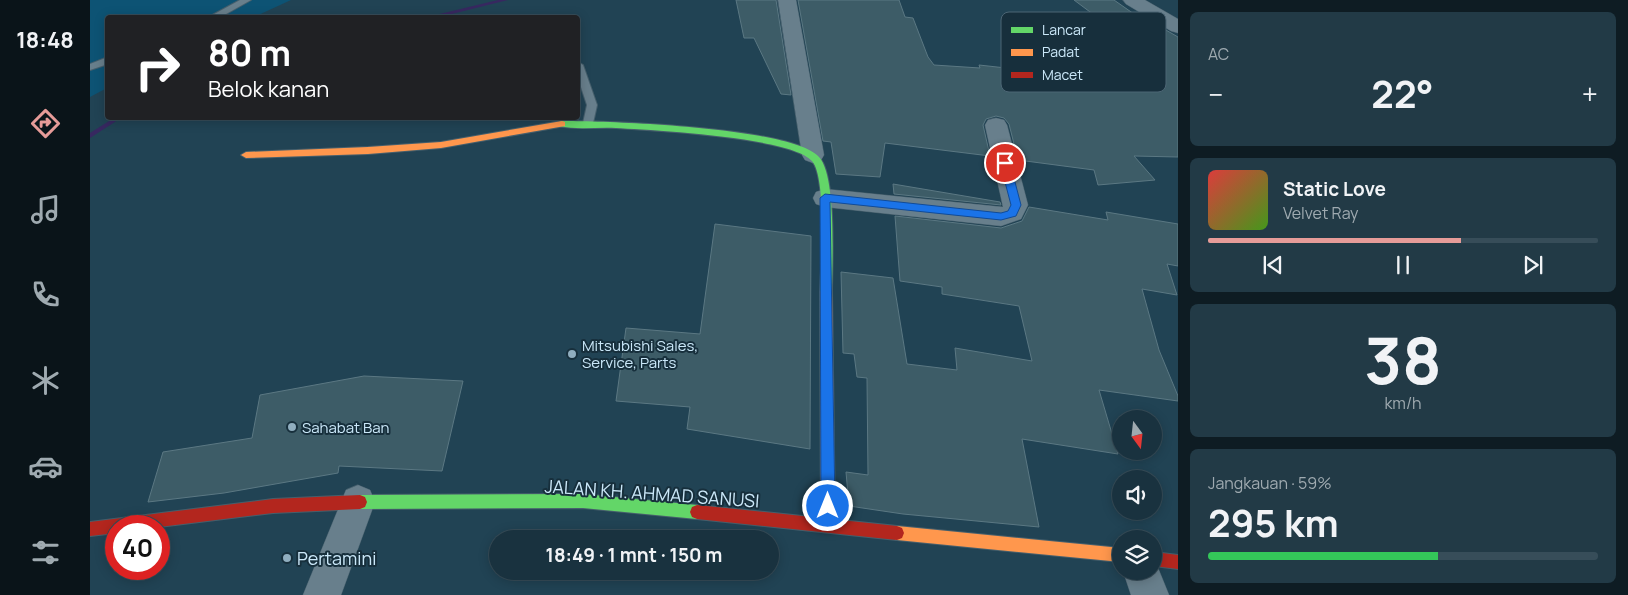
<!DOCTYPE html>
<html lang="id">
<head>
<meta charset="utf-8">
<style>
  :root { --surface:#19323f; --page:#223a46; --text:#f1f3f6; --muted:#9faab0; --line:#374d59; --accent:#e69b98 }
  body { margin:0; font-family:Manrope,sans-serif; background:var(--page); color:var(--text); height:100vh; display:flex; flex-direction:column; font-size:19px; white-space:nowrap }
  * { box-sizing:border-box; margin:0 }
  p { font-size:16px; color:var(--muted) }
  .icon { flex:none; width:28px; height:28px; fill:none; stroke:currentColor; stroke-width:2; stroke-linecap:round; stroke-linejoin:round }
  .map { position:relative; flex:1; overflow:hidden }
  .panel { display:flex; flex-direction:column; gap:12px; padding:12px; background:#0e1c23; width:450px }
  .panel>* { flex:none }
  .banner { position:absolute; left:15px; top:15px; width:475px; height:105px; border-radius:5px; box-shadow:0 2px 12px #0003,0 0 0 1px var(--line); background:#202124; color:#fff; overflow:hidden }
  .needle { width:32px; rotate:165deg }
  .fabs { position:absolute; left:1022px; top:410px; display:grid; gap:10px }
  .fabs a { display:grid; place-items:center; width:50px; height:50px; border-radius:50%; background:var(--surface); box-shadow:0 2px 12px #0003,0 0 0 1px var(--line); font-size:25px }
  .speed { position:absolute; left:15px; top:515px; display:flex; gap:10px; font-size:25px; font-weight:700; text-align:center }
  .speed>* { display:grid; place-content:center; width:65px; height:65px; border-radius:50%; background:var(--surface); box-shadow:0 2px 12px #0003,0 0 0 1px var(--line); line-height:1 }
  .speed .limit { border:8px solid #d22; background:#fff; color:#111 }
  .pin { position:absolute; display:grid; place-items:center; width:42px; height:42px; color:#fff; margin:-21px; border:2px solid #fff; border-radius:50%; box-shadow:0 1px 5px #0007 }
  .me { position:absolute; width:55px; margin:-28px; rotate:0deg; stroke-linejoin:round; filter:drop-shadow(0 0 4px #0008) }
  .turn { display:flex; align-items:center; gap:18px; height:105px; padding:0 20px; font-size:22px }
  .turn .icon { width:65px; height:65px; stroke-width:2.5 }
  .turn b { display:block; font-size:35px; line-height:42px }
  .big { font-size:38px; font-weight:700; line-height:1.1 }
  .panel .widget { flex:1; display:flex; flex-direction:column; justify-content:center; gap:8px; min-width:0; padding:0 18px; border-radius:8px; background:var(--page) }
  .panel .dial { align-items:center; gap:0 }
  .dial b { font-size:65px; line-height:1 }
  .song { display:flex; align-items:center; gap:15px }
  .cover { width:60px; height:60px; border-radius:8px; background:linear-gradient(135deg,hsl(0 70% 55%),hsl(100 70% 35%)) }
  .played { height:5px; border-radius:2px; background:linear-gradient(90deg,var(--accent) 65%,var(--line) 65%) }
  .keys { display:flex; justify-content:space-around; direction:ltr }
  .heat { display:flex; justify-content:space-between; align-items:center; font-size:28px; direction:ltr }
  .charge { height:8px; border-radius:4px; background:linear-gradient(90deg,#34c759 59%,var(--line) 0) }
  .trip { position:absolute; left:399px; top:530px; width:290px; height:50px; border-radius:25px; background:var(--surface); box-shadow:0 2px 12px #0003,0 0 0 1px var(--line); font-weight:700; line-height:50px; text-align:center }
  main { display:flex; flex:1; min-height:0 }
  .tab-bar { display:flex; flex-direction:column; width:90px; justify-content:space-around; align-items:center; background:#0a1419; color:var(--muted) }
  .tab-bar .icon { width:35px; height:35px }
  .tab-bar .on { color:var(--accent) }
  .tab-bar b { font-size:22px; color:var(--text) }
  .map>svg:first-child { display:block }
  .built { fill:#0d5374 }
  .lines { fill:none; stroke-linecap:round; stroke-linejoin:round }
  .stream { fill:#372860; fill-rule:evenodd }
  .building { fill:#3d5c67; stroke:#5b7883 }
  .lane-casing { stroke:#465f6c; stroke-width:2 }
  .street-casing { stroke:#465f6c; stroke-width:1 }
  .fast-casing { stroke:#465f6c; stroke-width:2 }
  .slow-casing { stroke:#465f6c; stroke-width:2 }
  .jam-casing { stroke:#465f6c; stroke-width:2 }
  .lane { fill:#687f8c; fill-rule:evenodd }
  .street { fill:#687f8c; fill-rule:evenodd }
  .fast { fill:#63d668; fill-rule:evenodd }
  .slow { fill:#ff974d; fill-rule:evenodd }
  .jam { fill:#b3261e; fill-rule:evenodd }
  .route { fill:#1a73e8; stroke:#114b97 }
  .poi-dot { fill:#90aebf; stroke:#172f3c; stroke-width:2 }
  .labels { text-anchor:middle; dominant-baseline:central; stroke-width:4; stroke-linejoin:round; paint-order:stroke }
  .poi-label { font-size:15px; fill:#cbe8f9; stroke:#172f3c; text-anchor:start }
  .near-street-label { font-size:18px; fill:#cbe8f9; stroke:#172f3c }
  .near-poi-label { font-size:18px; fill:#cbe8f9; stroke:#172f3c; text-anchor:start }
  .key { fill:#172f3c; stroke:#4d6675; stroke-width:1 }
  .key-label { font-size:14px; fill:#cbe8f9 }
</style>
</head>
<body>
<main>
<nav class="tab-bar">
<b>18:48</b>
<svg class="icon on" aria-label="directions" viewBox="0 0 24 24"><path d="M12 3l9 9-9 9-9-9zM9 14v-3h6M13 9l2 2-2 2"/></svg>
<svg class="icon" aria-label="music" viewBox="0 0 24 24"><path d="M9 18V5l10-2v13"/><circle cx="6" cy="18" r="3"/><circle cx="16" cy="16" r="3"/></svg>
<svg class="icon" aria-label="phone" viewBox="0 0 24 24"><path d="M5 4h4l2 5-3 2q2 4 5 5l2-3 5 2v4C11 20 4 13 5 4z"/></svg>
<svg class="icon" aria-label="climate" viewBox="0 0 24 24"><path d="M12 3v18M4 7l16 10M4 17L20 7"/></svg>
<svg class="icon" aria-label="car" viewBox="0 0 24 24"><path d="M5 17H2v-5l4-1 3-4h7l3 4 3 1v5h-3M9 17h6M6 11h13"/><circle cx="7" cy="17" r="2"/><circle cx="17" cy="17" r="2"/></svg>
<svg class="icon" aria-label="filters" viewBox="0 0 24 24"><path d="M4 7h16M4 17h16"/><circle cx="9" cy="7" r="2"/><circle cx="15" cy="17" r="2"/></svg>
</nav>
<div class="map">
<svg width="1088" height="595" viewBox="0 0 1088 595">
  <rect width="100%" height="100%" fill="#214354"/>
  <path class="built" d="M0,0H201L164,17L18,18L17,88L0,97Z"/>
  <g class="lines">
    <path class="stream" d="M408,0H418L346,18H333Z
      M24,118H31L0,138V133Z"/>
  </g>
  <path class="building" d="M646,0H686L701,95L691,94L664,38H654Z
    M708,0H809L815,17L823,18L838,57L844,65L890,68L889,65L934,70L1047,47L984,0H1024L1044,14H1048L1088,37V157L1044,156L1065,180L1008,185L1004,170L928,160L919,124L914,118L906,116L896,119L893,125L900,156L795,143L790,177L746,174L741,142L733,141Z
    M803,184L910,202L911,205L804,194Z
    M939,207L1018,220L1016,212L1088,224V266L1077,264L1087,295L1052,289L1069,350L1088,396V401L1009,390L1028,454L932,439L949,527L813,514L759,506L756,472L778,475L777,378L767,377L764,354L753,353L751,272L803,278L817,364L867,370L865,348L942,361L929,306L852,294V287L810,281L805,216L911,228L932,221Z
    M625,224L721,236L720,449L597,429L600,407L526,401L536,328L610,334Z
    M274,376L373,381L352,471L249,466L248,473L134,493L58,502L73,452L162,438L170,395Z"/>
  <g class="lines">
    <g class="lane-casing">
      <path id="lane" d="M150,0H161L129,18H117Z
        M18,57V64L0,70V64Z
        M488,62L493,65L507,105L503,123L498,127L493,123L497,105L488,78Z"/>
    </g>
    <g class="street-casing">
      <path id="street" d="M688,0H706L734,155L731,160L723,163L715,160L712,155Z
        M1033,0H1055L1088,19V33L1081,31L1036,4Z
        M906,118L914,120L917,125L938,205L931,219L911,226L735,207L726,204L723,198L726,192L735,189L913,207L895,125L898,120Z
        M268,485L280,490L285,502L251,595H213L256,490Z
        M1064,558L1079,595H1041L1033,571H1064Z"/>
    </g>
    <g class="fast-casing">
      <path id="fast" d="M472,121C517,121 702,127 729,157C747,176 742,264 742,292L740,295H732L730,292C731,267 737,178 722,161C701,137 561,130 526,128C507,127 486,130 469,126V122Z
        M493,494L607,505L612,507L614,512L612,517L607,519L493,508L270,509L265,507L263,502L265,497L270,495Z"/>
    </g>
    <g class="slow-casing">
      <path id="slow" d="M472,121L475,122V126L351,148L278,154L156,158L151,155L156,152L278,147L351,142Z
        M736,287L740,289L742,292L745,525L743,530L738,532L733,530L731,525L730,292L732,289Z
        M807,526L1031,548V562L807,540L802,538L800,533L802,528Z"/>
    </g>
    <g class="jam-casing">
      <path id="jam" d="M270,495L275,497L277,502L275,507L270,509L183,513L69,527L26,526V533L0,536V522L183,499Z
        M607,505L807,526L812,528L814,533L812,538L807,540L607,519L602,517L600,512L602,507Z
        M1064,552L1088,555V569L1064,566Z"/>
    </g>
    <use href="#lane" class="lane"/>
    <use href="#street" class="street"/>
    <use href="#fast" class="fast"/>
    <use href="#slow" class="slow"/>
    <use href="#jam" class="jam"/>
  </g>
  <path class="route" d="M915,160L920,163L931,205L926,216L911,220L740,202L745,506L743,511L738,513L733,511L731,506L730,198L735,194L911,213L918,211L921,205L910,163Z"/>
  <g class="poi-dot">
    <circle cx="482" cy="354" r="5"/>
    <circle cx="202" cy="427" r="5"/>
    <circle cx="197" cy="558" r="5"/>
  </g>
  <g class="labels">
    <g class="poi-label">
      <text x="492" y="345">Mitsubishi Sales,<tspan x="492" dy="17">Service, Parts</tspan></text>
      <text x="212" y="427">Sahabat Ban</text>
    </g>
    <g class="near-street-label">
      <text transform="translate(562 493) rotate(4)">JALAN KH. AHMAD SANUSI</text>
    </g>
    <g class="near-poi-label">
      <text x="207" y="558">Pertamini</text>
    </g>
  </g>
  <rect x="911" y="12" width="165" height="80" rx="8" class="key"/>
  <rect x="921" y="27" width="22" height="6" fill="#63d668"/>
  <rect x="921" y="49" width="22" height="7" fill="#ff974d"/>
  <rect x="921" y="72" width="22" height="6" fill="#b3261e"/>
  <g class="key-label">
    <text x="952" y="35">Lancar</text>
    <text x="952" y="57">Padat</text>
    <text x="952" y="80">Macet</text>
  </g>
</svg>
<div class="fabs">
<a><svg class="needle" viewBox="-14 -14 28 28"><path d="M0-13l5 13h-10z" fill="#e53935"/><path d="M0 13l5-13h-10z" fill="#9faab0"/></svg></a>
<a><svg class="icon" aria-label="sound" viewBox="0 0 24 24"><path d="M4 9h4l5-4v14l-5-4H4zM17 9q2 3 0 6"/></svg></a>
<a><svg class="icon" aria-label="layers" viewBox="0 0 24 24"><path d="M12 4l9 5-9 5-9-5zM3 14l9 5 9-5"/></svg></a>
</div>
<div class="speed"><div class="limit">40</div></div>
<div class="pin" style="left:915px;top:163px;background:#d93025"><svg class="icon" aria-label="arrive" viewBox="0 0 24 24"><path d="M6 21V4h12l-3 4 3 4H6"/></svg></div>
<svg class="me" style="left:738px;top:506px" viewBox="-20 -20 40 40"><circle r="17" fill="#1a73e8" stroke="#fff" stroke-width="3"/><path d="M0-11L8 9 0 5-8 9z" fill="#fff"/></svg>
<div class="trip">18:49 · 1 mnt · 150 m</div>
<div class="banner">
<div class="turn"><svg class="icon" aria-label="right" viewBox="0 0 24 24"><path d="M7 20v-9h11M14 6l5 5-5 5"/></svg><div><b>80 m</b>Belok kanan</div></div>
</div>
</div>
<section class="panel">
<div class="widget"><p>AC</p>
<div class="heat"><a>−</a><b class="big">22°</b><a>+</a></div>
</div>
<div class="widget">
<div class="song"><i class="cover"></i><div><b>Static Love</b><p>Velvet Ray</p></div></div>
<div class="played"></div>
<div class="keys"><svg class="icon" aria-label="previous" viewBox="0 0 24 24"><path d="M18 5L8 12l10 7zM5 5v14"/></svg><svg class="icon" aria-label="pause" viewBox="0 0 24 24"><path d="M8 5v14M16 5v14"/></svg><svg class="icon" aria-label="next" viewBox="0 0 24 24"><path d="M6 5l10 7-10 7zM19 5v14"/></svg></div>
</div>
<div class="widget dial"><b>38</b><p>km/h</p></div>
<div class="widget"><p>Jangkauan · 59%</p><b class="big">295 km</b><div class="charge"></div></div>
</section>
</main>
</body>
</html>
